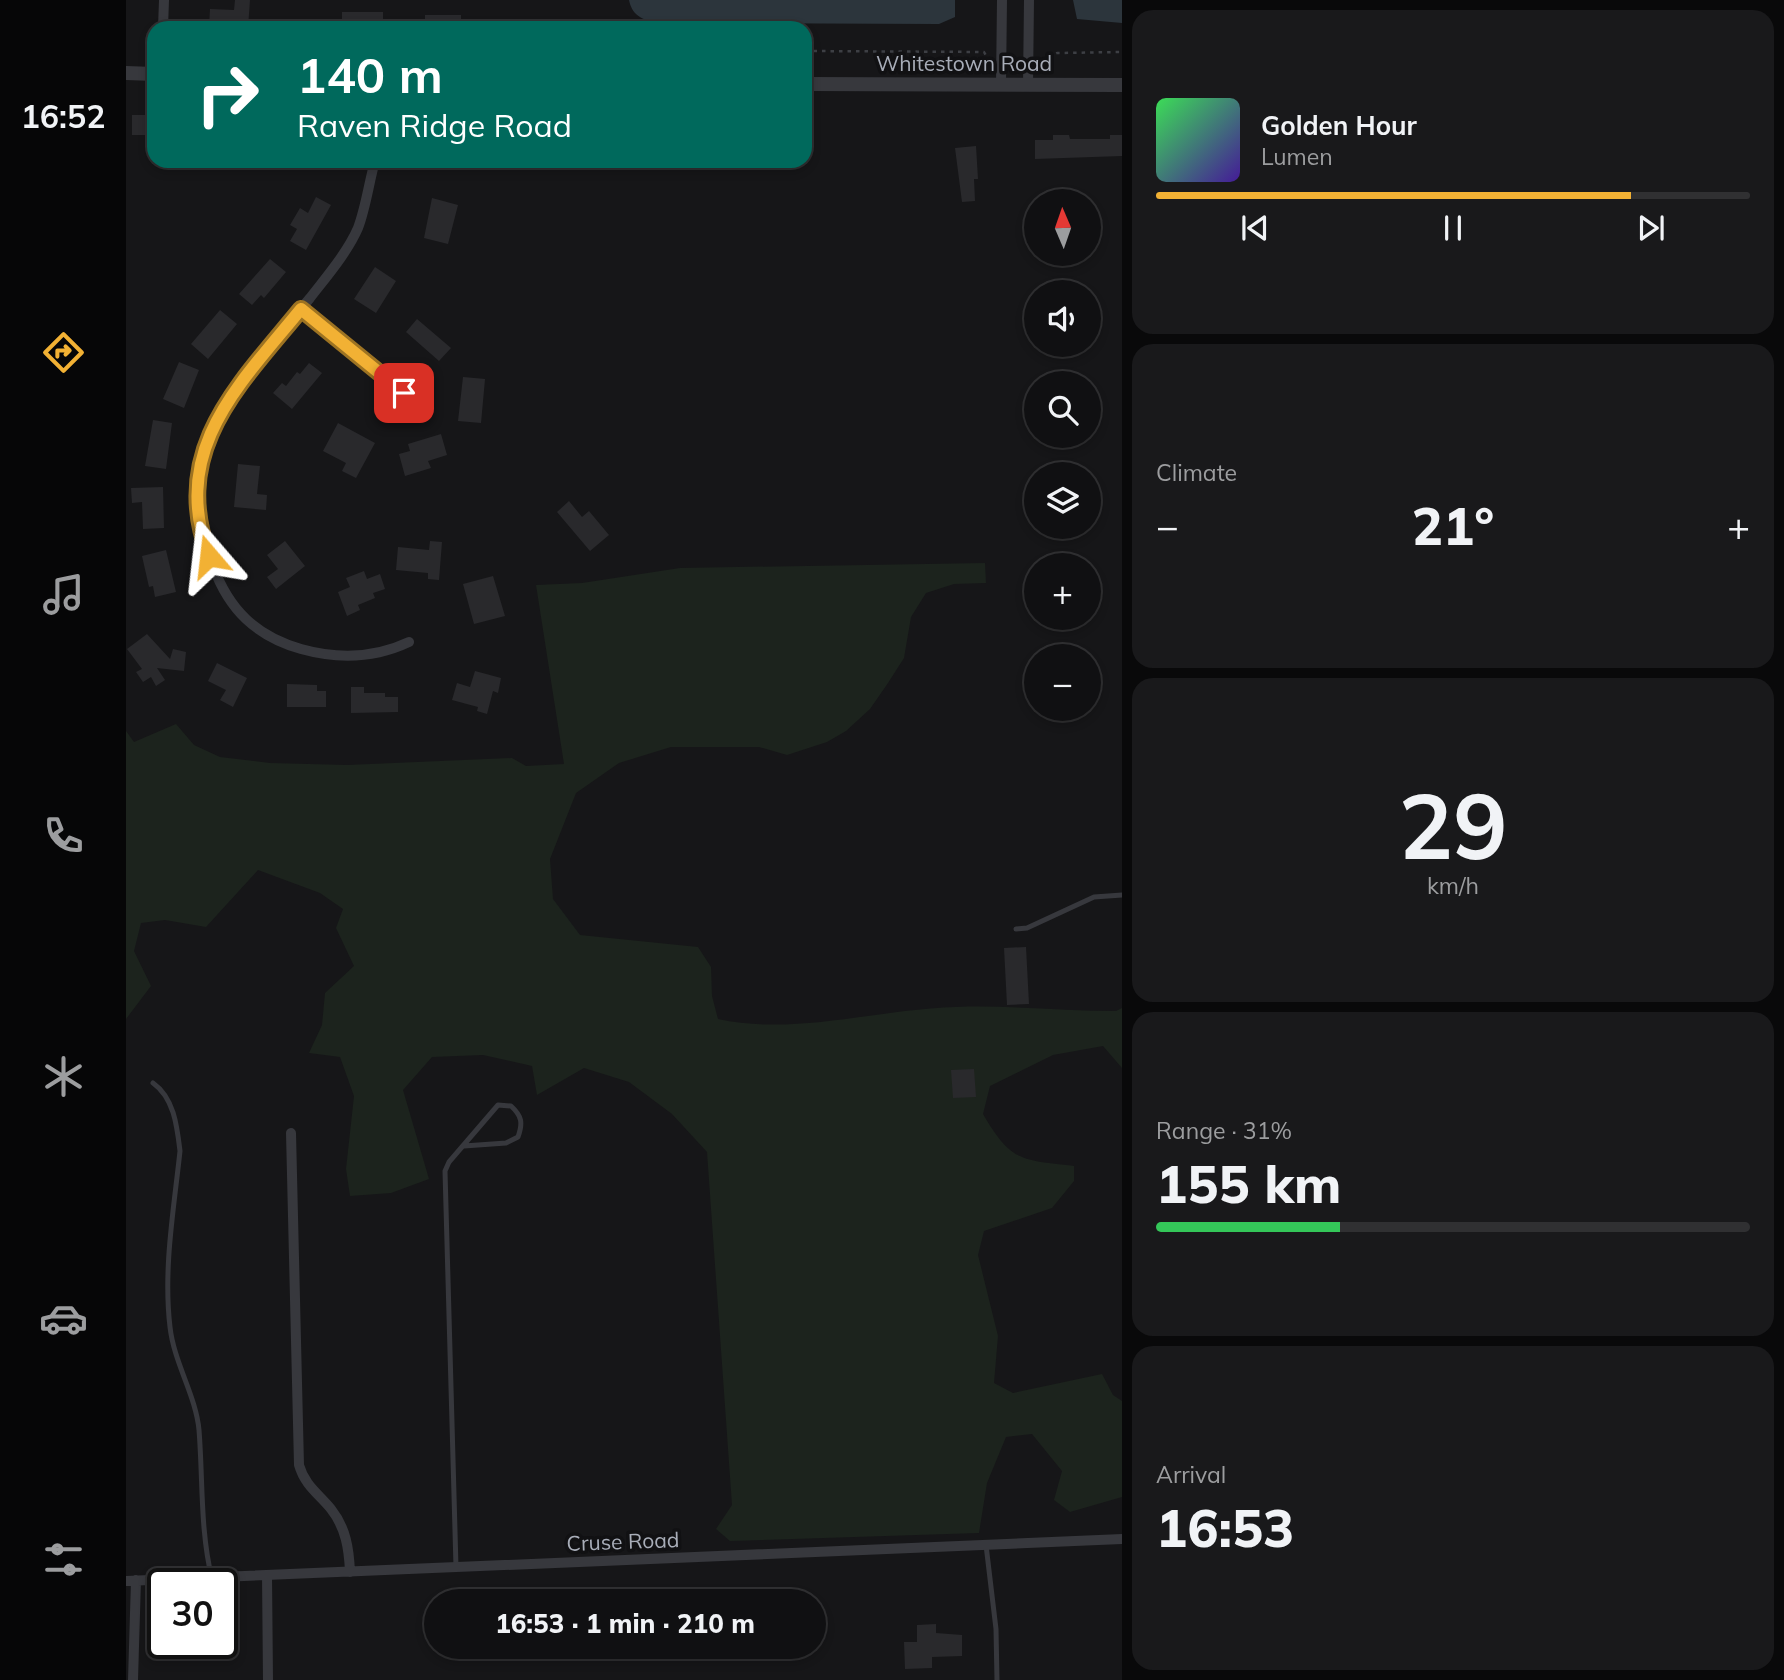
<!DOCTYPE html>
<html lang="en">
<head>
<meta charset="utf-8">
<style>
  :root { --surface:#101012; --page:#19191b; --text:#f1f3f6; --muted:#9c9d9f; --line:#303032; --accent:#f2b134 }
  body { margin:0; font-family:Mulish,sans-serif; background:var(--page); color:var(--text); height:100vh; display:flex; flex-direction:column; font-size:26px; white-space:nowrap }
  * { box-sizing:border-box; margin:0 }
  p { font-size:23px; color:var(--muted) }
  .icon { flex:none; width:38px; height:38px; fill:none; stroke:currentColor; stroke-width:2; stroke-linecap:round; stroke-linejoin:round }
  .map { position:relative; flex:1; overflow:hidden }
  .sheet { display:flex; flex-direction:column; gap:10px; padding:10px; background:#09090a; width:662px }
  .sheet>* { flex:none }
  .banner { position:absolute; left:21px; top:21px; width:665px; height:147px; border-radius:21px; box-shadow:0 4px 10px #0003,0 0 0 2px var(--line); background:#00695c; color:#fff; overflow:hidden }
  .needle { width:46px; rotate:358deg }
  .controls { position:absolute; left:898px; top:189px; display:grid; gap:14px }
  .controls a { display:grid; place-items:center; width:77px; height:77px; border-radius:50%; background:var(--surface); box-shadow:0 4px 10px #0003,0 0 0 2px var(--line); font-size:35px }
  .speed { position:absolute; left:21px; top:1568px; display:flex; gap:14px; font-size:35px; font-weight:700; text-align:center }
  .speed>* { display:grid; place-content:center; width:91px; height:91px; border-radius:50%; background:var(--surface); box-shadow:0 4px 10px #0003,0 0 0 2px var(--line); line-height:1 }
  .speed .limit { border:4px solid #111; border-radius:10px; background:#fff; color:#111 }
  .pin { position:absolute; display:grid; place-items:center; width:60px; height:60px; color:#fff; margin:-30px; border-radius:14px; box-shadow:0 4px 10px #0006 }
  .me { position:absolute; width:77px; margin:-38px; rotate:343deg; stroke-linejoin:round; filter:drop-shadow(0 0 5px #0008) }
  .turn { display:flex; align-items:center; gap:24px; height:147px; padding:0 35px; font-size:32px }
  .turn .icon { width:91px; height:91px; stroke-width:2.5 }
  .turn b { display:block; font-size:49px; line-height:60px }
  .big { font-size:52px; font-weight:800; line-height:1.1 }
  .sheet .widget { flex:1; display:flex; flex-direction:column; justify-content:center; gap:10px; min-width:0; padding:0 24px; border-radius:21px; background:var(--page) }
  .sheet .dial { align-items:center; gap:0 }
  .dial b { font-size:91px; line-height:1 }
  .song { display:flex; align-items:center; gap:21px }
  .cover { width:84px; height:84px; border-radius:10px; background:linear-gradient(135deg,hsl(130 70% 55%),hsl(260 70% 35%)) }
  .played { height:7px; border-radius:4px; background:linear-gradient(90deg,var(--accent) 80%,var(--line) 80%) }
  .keys { display:flex; justify-content:space-around; direction:ltr }
  .heat { display:flex; justify-content:space-between; align-items:center; font-size:38px; direction:ltr }
  .charge { height:10px; border-radius:5px; background:linear-gradient(90deg,#34c759 31%,var(--line) 0) }
  .trip { position:absolute; left:298px; top:1589px; width:402px; height:70px; border-radius:35px; background:var(--surface); box-shadow:0 4px 10px #0003,0 0 0 2px var(--line); font-weight:800; line-height:70px; text-align:center }
  main { display:flex; flex:1; min-height:0 }
  .tabs { display:flex; flex-direction:column; width:126px; justify-content:space-around; align-items:center; background:#060607; color:var(--muted) }
  .tabs .icon { width:49px; height:49px }
  .tabs .current { color:var(--accent) }
  .tabs b { font-size:32px; color:var(--text) }
  .map>svg:first-child { display:block }
  .green { fill:#1c231d }
  .water { fill:#2c353c }
  .building { fill:#29292c }
  .lines { fill:none; stroke-linecap:round; stroke-linejoin:round }
  .path { stroke:#3d3f44; stroke-width:2.5; stroke-dasharray:3.5 5; stroke-linecap:butt }
  .service { stroke:#37383d; stroke-width:5 }
  .minor { stroke:#37383d; stroke-width:10 }
  .tertiary { stroke:#37383d; stroke-width:14 }
  .route-casing { stroke:#9d7322; stroke-width:18 }
  .route { stroke:#f2b134; stroke-width:12 }
  .labels { text-anchor:middle; dominant-baseline:central; stroke-width:7; stroke-linejoin:round; paint-order:stroke }
  .street-label { font-size:21px; fill:#a8adb8; stroke:#111113 }
</style>
</head>
<body>
<main>
<nav class="tabs">
<b>16:52</b>
<svg class="icon current" aria-label="directions" viewBox="0 0 24 24"><path d="M12 3l9 9-9 9-9-9zM9 14v-3h6M13 9l2 2-2 2"/></svg>
<svg class="icon" aria-label="music" viewBox="0 0 24 24"><path d="M9 18V5l10-2v13"/><circle cx="6" cy="18" r="3"/><circle cx="16" cy="16" r="3"/></svg>
<svg class="icon" aria-label="phone" viewBox="0 0 24 24"><path d="M5 4h4l2 5-3 2q2 4 5 5l2-3 5 2v4C11 20 4 13 5 4z"/></svg>
<svg class="icon" aria-label="climate" viewBox="0 0 24 24"><path d="M12 3v18M4 7l16 10M4 17L20 7"/></svg>
<svg class="icon" aria-label="car" viewBox="0 0 24 24"><path d="M5 17H2v-5l4-1 3-4h7l3 4 3 1v5h-3M9 17h6M6 11h13"/><circle cx="7" cy="17" r="2"/><circle cx="17" cy="17" r="2"/></svg>
<svg class="icon" aria-label="filters" viewBox="0 0 24 24"><path d="M4 7h16M4 17h16"/><circle cx="9" cy="7" r="2"/><circle cx="15" cy="17" r="2"/></svg>
</nav>
<div class="map">
<svg width="997" height="1680" viewBox="0 0 997 1680">
  <rect width="100%" height="100%" fill="#161618"/>
  <path class="green" d="M859,563L860,583L828,584L800,593L785,617L778,658L762,683L744,709L720,731L701,742L661,755L633,747H545L493,763L450,793L424,859L427,899L454,935L572,947L585,967L586,996L592,1019C669,1036 752,1009 830,1007C883,1005 937,1011 990,1011L996,1008V1068L977,1046L927,1055L864,1086L857,1114C885,1162 895,1160 948,1166V1181L926,1208L858,1231L852,1255L872,1336L868,1383L887,1393L976,1374L987,1395L996,1401V1497L944,1512L928,1500L936,1471L906,1434L880,1437L861,1483L853,1533L604,1541L590,1529L606,1505L581,1152L546,1114L503,1082L458,1068L411,1095L406,1066L357,1055L306,1057L277,1090L303,1179L265,1193L224,1196L220,1169L228,1096L214,1057L183,1053L196,1025L199,993L228,966L210,928L217,909L194,893L132,870L80,927L39,920L15,923L8,951L25,986L0,1019V731L8,742L50,724L68,745L94,757L144,763L221,765L386,758L400,766L438,764L410,585L456,583L554,568Z"/>
  <path class="water" d="M503,0H829V17L813,24L537,23C520,22 506,17 503,0Z
    M947,0H996V23L951,19Z"/>
  <path class="building" d="M109,0H124L122,28L83,27L84,9L108,10Z
    M216,12H257V28H216Z
    M299,15H335V28H299Z
    M6,115H28V135H6Z
    M927,135H943L944,139H984V135H997V156L909,159V140H927Z
    M850,146L852,179H848L849,201L836,202L829,148Z
    M190,197L205,205L180,250L164,241L171,229L164,225L174,208L182,213Z
    M306,198L332,205L322,244L298,238Z
    M144,259L160,272L138,298L135,295L126,305L113,294Z
    M249,267L270,281L250,313L228,299Z
    M94,310L111,324L82,359L65,344Z
    M291,319L325,348L313,361L280,332Z
    M53,362L73,370L58,408L37,399Z
    M183,363L196,373L166,409L147,393L156,383L160,386L171,372L174,374Z
    M337,377L359,379L355,423L332,421Z
    M27,420L46,423L40,469L19,466Z
    M212,423L249,443L230,478L216,471L220,463L197,451Z
    M315,434L321,455L302,461L305,468L279,476L273,454L284,451L282,444Z
    M112,464L134,466L131,494L141,495L140,510L108,507Z
    M37,487L38,528L17,529L16,502L6,503L5,488Z
    M443,501L456,517L463,511L483,535L464,551L431,512Z
    M159,541L179,566L150,589L141,577L152,569L141,555Z
    M304,541L316,542L313,580L302,579V573L270,570L272,547L303,550Z
    M40,550L50,592L29,597L27,586L23,587L16,556Z
    M238,571L241,579L254,574L259,589L247,593L249,598L232,605L234,610L221,616L212,592L224,587L220,578Z
    M367,576L379,616L348,624L337,584Z
    M21,634L44,659L47,649L60,652L58,671L31,668L39,680L30,686L25,677L17,682L10,672L16,669L1,649Z
    M91,663L121,678L107,707L94,700L100,690L82,681Z
    M349,671L375,678L372,693L367,691L361,714L351,711L352,707L326,700L331,683L344,687Z
    M161,684L191,685V691H200V707H161Z
    M225,687H238V693H259V697H272V712L225,713Z
    M900,947L903,1004L881,1005L878,948Z
    M848,1069L850,1097L827,1098L825,1070Z
    M810,1624V1633L836,1635V1656L806,1657V1668L779,1669L778,1642H791V1625Z"/>
  <g class="lines">
    <path class="path" d="M679,51L858,52L863,61
      M915,61L931,53L997,52"/>
    <path class="service" d="M890,929L901,928L968,897L997,895
      M27,1083C48,1098 51,1126 54,1151C48,1208 37,1269 44,1327C48,1363 70,1396 73,1430C77,1480 74,1530 86,1579
      M860,1545L870,1629L871,1680
      M330,1567L319,1171L323,1162L372,1105L385,1106C396,1116 397,1123 392,1137L380,1143L338,1146"/>
    <path class="minor" d="M37,28L38,0
      M875,84L876,0
      M902,85L903,0
      M249,161C243,182 240,207 232,228C221,253 201,276 184,298C132,362 48,439 74,532C77,543 83,555 87,566C103,610 130,636 175,649C211,659 249,658 283,642
      M175,309L278,393
      M165,1133L173,1465C179,1486 193,1494 205,1509C220,1528 223,1549 224,1572
      M141,1575L142,1680
      M0,1581L997,1539
      M7,1680L10,1580"/>
    <path class="tertiary" d="M0,73L28,74
      M679,84L997,85"/>
  </g>
  <g class="lines">
    <g class="route-casing">
      <path id="route" d="M83,556C43,450 113,385 175,309L278,393"/>
    </g>
    <use href="#route" class="route"/>
  </g>
  <g class="labels">
    <g class="street-label">
      <text x="838" y="63">Whitestown Road</text>
      <text transform="translate(497 1541) rotate(-2)">Cruse Road</text>
    </g>
  </g>
</svg>
<div class="controls">
<a><svg class="needle" viewBox="-14 -14 28 28"><path d="M0-13l5 13h-10z" fill="#e53935"/><path d="M0 13l5-13h-10z" fill="#9c9d9f"/></svg></a>
<a><svg class="icon" aria-label="sound" viewBox="0 0 24 24"><path d="M4 9h4l5-4v14l-5-4H4zM17 9q2 3 0 6"/></svg></a>
<a><svg class="icon" aria-label="search" viewBox="0 0 24 24"><circle cx="10" cy="10" r="6"/><path d="M15 15l6 6"/></svg></a>
<a><svg class="icon" aria-label="layers" viewBox="0 0 24 24"><path d="M12 4l9 5-9 5-9-5zM3 14l9 5 9-5"/></svg></a>
<a>+</a>
<a>−</a>
</div>
<div class="speed"><div class="limit">30</div></div>
<div class="pin" style="left:278px;top:393px;background:#d93025"><svg class="icon" aria-label="arrive" viewBox="0 0 24 24"><path d="M6 21V4h12l-3 4 3 4H6"/></svg></div>
<svg class="me" style="left:83px;top:556px" viewBox="-20 -20 40 40"><path d="M0-17L14 15 0 8-14 15z" fill="#f2b134" stroke="#fff" stroke-width="4"/></svg>
<div class="trip">16:53 · 1 min · 210 m</div>
<div class="banner">
<div class="turn"><svg class="icon" aria-label="right" viewBox="0 0 24 24"><path d="M7 20v-9h11M14 6l5 5-5 5"/></svg><div><b>140 m</b>Raven Ridge Road</div></div>
</div>
</div>
<section class="sheet">
<div class="widget">
<div class="song"><i class="cover"></i><div><b>Golden Hour</b><p>Lumen</p></div></div>
<div class="played"></div>
<div class="keys"><svg class="icon" aria-label="previous" viewBox="0 0 24 24"><path d="M18 5L8 12l10 7zM5 5v14"/></svg><svg class="icon" aria-label="pause" viewBox="0 0 24 24"><path d="M8 5v14M16 5v14"/></svg><svg class="icon" aria-label="next" viewBox="0 0 24 24"><path d="M6 5l10 7-10 7zM19 5v14"/></svg></div>
</div>
<div class="widget"><p>Climate</p>
<div class="heat"><a>−</a><b class="big">21°</b><a>+</a></div>
</div>
<div class="widget dial"><b>29</b><p>km/h</p></div>
<div class="widget"><p>Range · 31%</p><b class="big">155 km</b><div class="charge"></div></div>
<div class="widget"><p>Arrival</p><b class="big">16:53</b></div>
</section>
</main>
</body>
</html>
